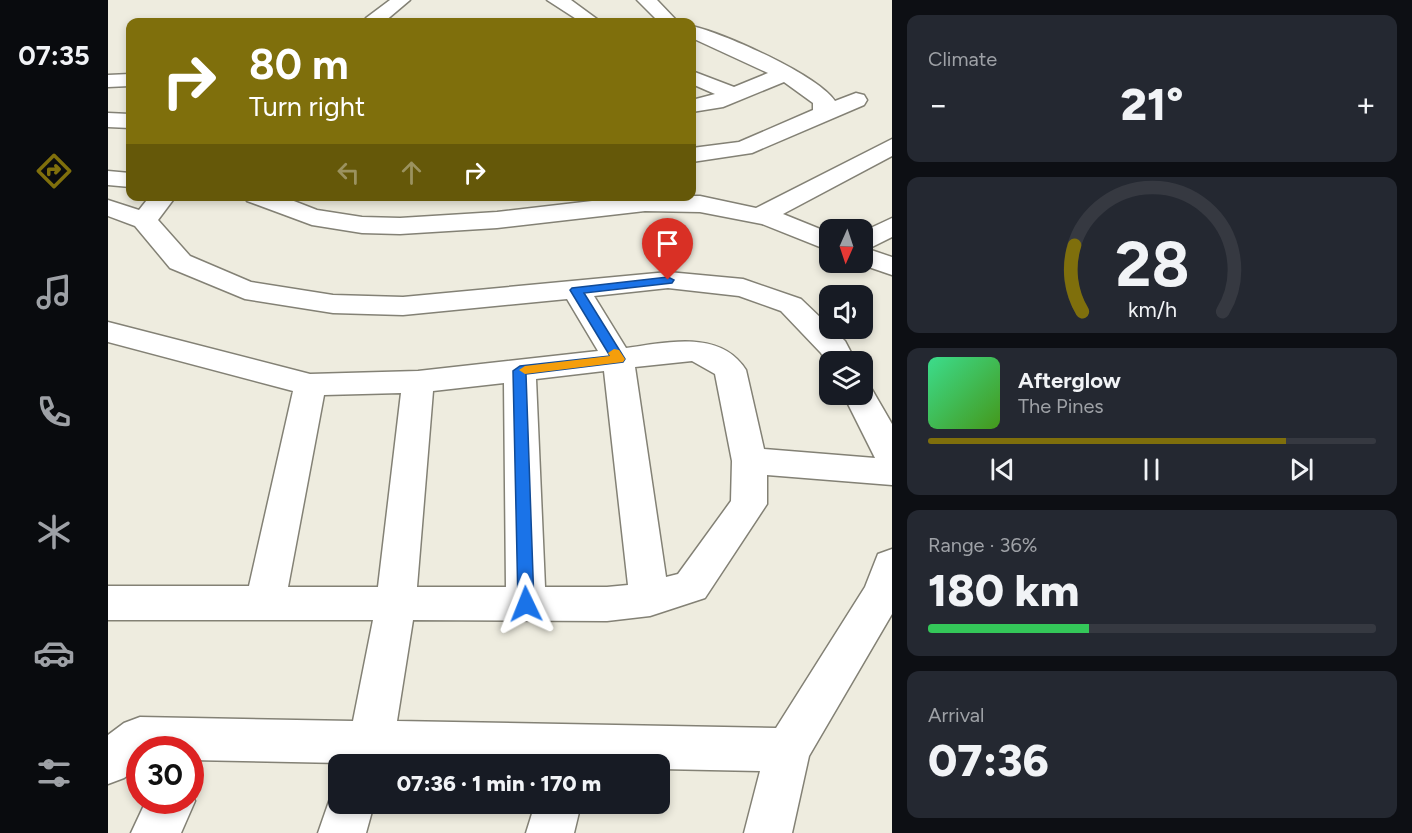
<!DOCTYPE html>
<html lang="en">
<head>
<meta charset="utf-8">
<style>
  :root { --surface:#171b24; --page:#242831; --text:#f1f3f6; --muted:#9ea1a6; --line:#363941; --accent:#7f6f0c }
  body { margin:0; font-family:Figtree,sans-serif; background:var(--page); color:var(--text); height:100vh; display:flex; flex-direction:column; font-size:22px; white-space:nowrap }
  * { box-sizing:border-box; margin:0 }
  p { font-size:20px; color:var(--muted) }
  .icon { flex:none; width:33px; height:33px; fill:none; stroke:currentColor; stroke-width:2; stroke-linecap:round; stroke-linejoin:round }
  .map { position:relative; flex:1; overflow:hidden }
  .side { display:flex; flex-direction:column; gap:15px; padding:15px; background:#0d0f14; width:520px }
  .side>* { flex:none }
  .banner { position:absolute; left:18px; top:18px; width:570px; height:183px; border-radius:12px; box-shadow:0 3px 9px #0003; background:#7f6f0c; color:#fff; overflow:hidden }
  .needle { width:39px; rotate:183deg }
  .controls { position:absolute; left:711px; top:219px; display:grid; gap:12px }
  .controls a { display:grid; place-items:center; width:54px; height:54px; border-radius:12px; background:var(--surface); box-shadow:0 3px 9px #0003; font-size:30px }
  .speed { position:absolute; left:18px; top:736px; display:flex; gap:12px; font-size:30px; font-weight:700; text-align:center }
  .speed>* { display:grid; place-content:center; width:78px; height:78px; border-radius:50%; background:var(--surface); box-shadow:0 3px 9px #0003; line-height:1 }
  .speed .limit { border:9px solid #d22; background:#fff; color:#111 }
  .pin { position:absolute; display:grid; place-items:center; width:51px; height:51px; color:#fff; margin:-62px -26px; border-radius:50% 50% 50% 0; rotate:-45deg; box-shadow:0 0 6px #0007 }
  .pin .icon { rotate:45deg }
  .me { position:absolute; width:66px; margin:-33px; rotate:358deg; stroke-linejoin:round; filter:drop-shadow(0 0 4px #0008) }
  .turn { display:flex; align-items:center; gap:21px; height:126px; padding:0 24px; font-size:27px }
  .turn .icon { width:78px; height:78px; stroke-width:2.5 }
  .turn b { display:block; font-size:42px; line-height:51px }
  .lanes { display:flex; align-items:center; height:57px; padding:0 24px; background:#0003; justify-content:center; gap:30px; direction:ltr }
  .lanes .off { opacity:.35 }
  .big { font-size:45px; font-weight:800; line-height:1.1 }
  .side .tile { flex:1; display:flex; flex-direction:column; justify-content:center; gap:9px; min-width:0; padding:0 21px; border-radius:12px; background:var(--page) }
  .side .dial { align-items:center; gap:0 }
  .dial svg { height:156px; overflow:visible; fill:none; stroke:var(--line); stroke-width:7; stroke-linecap:round; text-anchor:middle }
  .dial text { fill:var(--text); stroke:none }
  .song { display:flex; align-items:center; gap:18px }
  .cover { width:72px; height:72px; border-radius:9px; background:linear-gradient(135deg,hsl(150 70% 55%),hsl(100 70% 35%)) }
  .played { height:6px; border-radius:3px; background:linear-gradient(90deg,var(--accent) 80%,var(--line) 80%) }
  .keys { display:flex; justify-content:space-around; direction:ltr }
  .heat { display:flex; justify-content:space-between; align-items:center; font-size:33px; direction:ltr }
  .charge { height:9px; border-radius:4px; background:linear-gradient(90deg,#34c759 36%,var(--line) 0) }
  .trip { position:absolute; left:220px; top:754px; width:342px; height:60px; border-radius:12px; background:var(--surface); box-shadow:0 3px 9px #0003; font-weight:800; line-height:60px; text-align:center }
  main { display:flex; flex:1; min-height:0 }
  .tabs { display:flex; flex-direction:column; width:108px; justify-content:space-around; align-items:center; background:#090b0e; color:var(--muted) }
  .tabs .icon { width:42px; height:42px }
  .tabs .current { color:var(--accent) }
  .tabs b { font-size:27px; color:var(--text) }
  .map>svg:first-child { display:block }
  .lines { fill:none; stroke-linecap:round; stroke-linejoin:round }
  .minor-casing { stroke:#838175; stroke-width:3 }
  .minor { fill:#fff; fill-rule:evenodd }
  .route { fill:#1a73e8; stroke:#114b97; stroke-width:1.5 }
  .slow { fill:#f59e0b }
</style>
</head>
<body>
<main>
<nav class="tabs">
<b>07:35</b>
<svg class="icon current" aria-label="directions" viewBox="0 0 24 24"><path d="M12 3l9 9-9 9-9-9zM9 14v-3h6M13 9l2 2-2 2"/></svg>
<svg class="icon" aria-label="music" viewBox="0 0 24 24"><path d="M9 18V5l10-2v13"/><circle cx="6" cy="18" r="3"/><circle cx="16" cy="16" r="3"/></svg>
<svg class="icon" aria-label="phone" viewBox="0 0 24 24"><path d="M5 4h4l2 5-3 2q2 4 5 5l2-3 5 2v4C11 20 4 13 5 4z"/></svg>
<svg class="icon" aria-label="climate" viewBox="0 0 24 24"><path d="M12 3v18M4 7l16 10M4 17L20 7"/></svg>
<svg class="icon" aria-label="car" viewBox="0 0 24 24"><path d="M5 17H2v-5l4-1 3-4h7l3 4 3 1v5h-3M9 17h6M6 11h13"/><circle cx="7" cy="17" r="2"/><circle cx="17" cy="17" r="2"/></svg>
<svg class="icon" aria-label="filters" viewBox="0 0 24 24"><path d="M4 7h16M4 17h16"/><circle cx="9" cy="7" r="2"/><circle cx="15" cy="17" r="2"/></svg>
</nav>
<div class="map">
<svg width="784" height="833" viewBox="0 0 784 833">
  <rect width="100%" height="100%" fill="#eeecdf"/>
  <g class="lines">
    <g class="minor-casing">
      <path id="minor" d="M282,0H302L276,22H256L258,18Z
        M439,0H463L493,22H473Z
        M529,0H549L570,22H551Z
        M584,26C617,34 708,74 727,101L748,93L756,95L759,100L756,105L644,153L584,162V148L631,142L705,110V103L676,82L615,107L584,112V100L607,94L584,84V71L626,87L660,73L584,38Z
        M22,74V86L0,87V75Z
        M0,113L22,114V128L0,127Z
        M784,139V156L675,214L722,233V251L654,224L592,212L537,211L389,228L292,234L254,233L204,225L139,201L136,196H173L209,210L254,217L292,218L389,212L527,196H592L648,208Z
        M0,171L22,173V187L0,185Z
        M42,196H68L50,220L82,256L143,282L225,295L295,297L560,272L635,279L693,299L737,341L748,362H722V368L713,353L673,311L631,296L560,288L486,296L518,348C558,343 612,329 638,370L656,449L767,458L735,394H754V384L762,386L784,424V485L659,475V504L597,598L542,616L499,621L305,620L289,721L668,728L757,587L770,554L784,549V614L701,756L684,833H636L652,771L552,769V765H234L233,763L82,760V750H32V766L16,778L0,784V735L16,723L32,717L245,721L265,620H0V586H141L185,391L0,342V322L202,374L310,371L490,351L459,299L295,315L225,313L137,299L62,268L27,226L0,216V200L31,210ZM584,361L607,374L624,461L623,501L570,574L558,577L527,367ZM496,371L520,585L499,587H437L428,379ZM396,383L398,587H309L325,391ZM293,393L270,587H180L216,395Z
        M784,218V237L760,249L784,257V275L746,262H754V232Z
        M231,786V804H266L258,833H210L226,787Z
        M82,789L87,801L73,833H23L38,801H82Z
        M427,804H473L466,833H418Z"/>
    </g>
    <use href="#minor" class="minor"/>
  </g>
  <path class="route" d="M560,277L566,280L564,283L476,293L517,359L515,362L418,374L426,604L424,609L418,611L412,609L410,604L405,371L412,366L502,356L462,290L464,288Z"/>
  <path class="slow" d="M506,349L511,350L517,359L515,362L417,374L411,370L417,366L502,356L500,353Z"/>
</svg>
<div class="controls">
<a><svg class="needle" viewBox="-14 -14 28 28"><path d="M0-13l5 13h-10z" fill="#e53935"/><path d="M0 13l5-13h-10z" fill="#9ea1a6"/></svg></a>
<a><svg class="icon" aria-label="sound" viewBox="0 0 24 24"><path d="M4 9h4l5-4v14l-5-4H4zM17 9q2 3 0 6"/></svg></a>
<a><svg class="icon" aria-label="layers" viewBox="0 0 24 24"><path d="M12 4l9 5-9 5-9-5zM3 14l9 5 9-5"/></svg></a>
</div>
<div class="speed"><div class="limit">30</div></div>
<div class="pin" style="left:560px;top:280px;background:#d93025"><svg class="icon" aria-label="arrive" viewBox="0 0 24 24"><path d="M6 21V4h12l-3 4 3 4H6"/></svg></div>
<svg class="me" style="left:418px;top:604px" viewBox="-20 -20 40 40"><path d="M0-17L14 15 0 8-14 15z" fill="#1a73e8" stroke="#fff" stroke-width="4"/></svg>
<div class="trip">07:36 · 1 min · 170 m</div>
<div class="banner">
<div class="turn"><svg class="icon" aria-label="right" viewBox="0 0 24 24"><path d="M7 20v-9h11M14 6l5 5-5 5"/></svg><div><b>80 m</b>Turn right</div></div>
<div class="lanes"><svg class="icon off" aria-label="left" viewBox="0 0 24 24"><path d="M17 20v-9H6M10 6l-5 5 5 5"/></svg><svg class="icon off" aria-label="ahead" viewBox="0 0 24 24"><path d="M12 20V5M6 11l6-6 6 6"/></svg><svg class="icon" aria-label="right" viewBox="0 0 24 24"><path d="M7 20v-9h11M14 6l5 5-5 5"/></svg></div>
</div>
</div>
<section class="side">
<div class="tile"><p>Climate</p>
<div class="heat"><a>−</a><b class="big">21°</b><a>+</a></div>
</div>
<div class="tile dial"><svg viewBox="0 0 100 80">
<path d="M14 69A42 42 0 1 1 86 69"/>
<path d="M14 69A42 42 0 0 1 10 35" stroke="#7f6f0c"/>
<text x="50" y="56" font-size="32" font-weight="700">28</text>
<text x="50" y="72" font-size="11">km/h</text>
</svg></div>
<div class="tile">
<div class="song"><i class="cover"></i><div><b>Afterglow</b><p>The Pines</p></div></div>
<div class="played"></div>
<div class="keys"><svg class="icon" aria-label="previous" viewBox="0 0 24 24"><path d="M18 5L8 12l10 7zM5 5v14"/></svg><svg class="icon" aria-label="pause" viewBox="0 0 24 24"><path d="M8 5v14M16 5v14"/></svg><svg class="icon" aria-label="next" viewBox="0 0 24 24"><path d="M6 5l10 7-10 7zM19 5v14"/></svg></div>
</div>
<div class="tile"><p>Range · 36%</p><b class="big">180 km</b><div class="charge"></div></div>
<div class="tile"><p>Arrival</p><b class="big">07:36</b></div>
</section>
</main>
</body>
</html>
